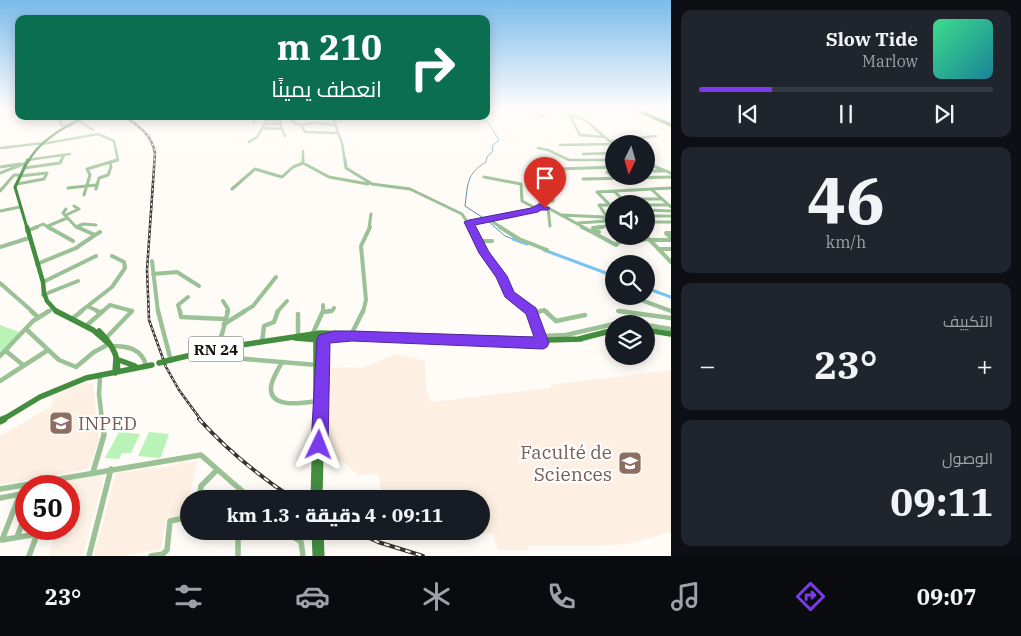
<!DOCTYPE html>
<html lang="ar">
<head>
<meta charset="utf-8">
<style>
  :root { --surface:#171b24; --page:#20242c; --text:#f1f3f6; --muted:#9ea1a6; --line:#363941; --accent:#7c3aed }
  body { margin:0; font-family:"IBM Plex Serif",Cairo,serif; background:var(--page); color:var(--text); direction:rtl; height:100vh; display:flex; flex-direction:column; font-size:19px; white-space:nowrap }
  * { box-sizing:border-box; margin:0 }
  p { font-size:16px; color:var(--muted) }
  .icon { flex:none; width:28px; height:28px; fill:none; stroke:currentColor; stroke-width:2; stroke-linecap:round; stroke-linejoin:round }
  .map { position:relative; flex:1; overflow:hidden; direction:ltr }
  .side { display:flex; flex-direction:column; gap:10px; padding:10px; background:#0d0f14; width:350px }
  .side>* { flex:none }
  .banner { position:absolute; left:15px; top:15px; width:475px; height:105px; border-radius:10px; box-shadow:0 2px 12px #0003; direction:rtl; background:#0b6e4f; color:#fff; overflow:hidden }
  .needle { width:32px; rotate:185deg }
  .buttons { position:absolute; left:605px; top:135px; display:grid; gap:10px }
  .buttons a { display:grid; place-items:center; width:50px; height:50px; border-radius:50%; background:var(--surface); box-shadow:0 2px 12px #0003; font-size:25px }
  .speed { position:absolute; left:15px; top:475px; display:flex; gap:10px; font-size:25px; font-weight:700; text-align:center }
  .speed>* { display:grid; place-content:center; width:65px; height:65px; border-radius:50%; background:var(--surface); box-shadow:0 2px 12px #0003; line-height:1 }
  .speed .limit { border:8px solid #d22; background:#fff; color:#111 }
  .pin { position:absolute; display:grid; place-items:center; width:42px; height:42px; color:#fff; margin:-51px -21px; border-radius:50% 50% 50% 0; rotate:-45deg; box-shadow:0 0 5px #0007 }
  .pin .icon { rotate:45deg }
  .me { position:absolute; width:55px; margin:-28px; rotate:2deg; stroke-linejoin:round; filter:drop-shadow(0 0 4px #0008) }
  .turn { display:flex; align-items:center; gap:18px; height:105px; padding:0 25px; font-size:22px }
  .turn .icon { width:65px; height:65px; stroke-width:2.5 }
  .turn b { display:block; font-size:35px; line-height:42px }
  .big { font-size:38px; font-weight:800; line-height:1.1 }
  .side .card { flex:1; display:flex; flex-direction:column; justify-content:center; gap:8px; min-width:0; padding:0 18px; border-radius:10px; background:var(--page) }
  .side .dial { align-items:center; gap:0 }
  .dial b { font-size:65px; line-height:1 }
  .song { display:flex; align-items:center; gap:15px }
  .cover { width:60px; height:60px; border-radius:8px; background:linear-gradient(135deg,hsl(150 70% 55%),hsl(190 70% 35%)) }
  .played { height:5px; border-radius:2px; background:linear-gradient(90deg,var(--accent) 25%,var(--line) 25%) }
  .keys { display:flex; justify-content:space-around; direction:ltr }
  .heat { display:flex; justify-content:space-between; align-items:center; font-size:28px; direction:ltr }
  .trip { position:absolute; left:180px; top:490px; width:310px; height:50px; border-radius:25px; background:var(--surface); box-shadow:0 2px 12px #0003; font-weight:800; line-height:50px; text-align:center; direction:rtl }
  .menu { display:flex; height:80px; justify-content:space-around; align-items:center; background:#090b0e; color:var(--muted) }
  .menu .icon { width:35px; height:35px }
  .menu .current { color:var(--accent) }
  .menu b { font-size:22px; color:var(--text) }
  main { display:flex; flex:1; min-height:0 }
  .map>svg:first-child { display:block }
  .built { fill:#fcf2e6 }
  .education { fill:#fdefe1 }
  .green { fill:#b9f3b7 }
  .lines { fill:none; stroke-linecap:round; stroke-linejoin:round }
  .stream { stroke:#5c8fac; stroke-width:1 }
  .canal { stroke:#78c5f2; stroke-width:3 }
  .minor-far4 { stroke:#9bc197; stroke-width:2.5 }
  .minor-far3 { stroke:#9bc197; stroke-width:3 }
  .minor-far2 { stroke:#9bc197; stroke-width:4 }
  .minor-far1 { stroke:#9bc197; stroke-width:4.5 }
  .minor { stroke:#9bc197; stroke-width:5.5 }
  .major-far4 { stroke:#438d3f; stroke-width:2.5 }
  .major-far3 { stroke:#438d3f; stroke-width:3 }
  .major-far2 { stroke:#438d3f; stroke-width:4.5 }
  .major-far1 { stroke:#438d3f; stroke-width:5.5 }
  .major { stroke:#438d3f; stroke-width:7 }
  .highway { stroke:#167a15; stroke-width:3 }
  .rail-far1-casing { stroke:#3a342c; stroke-width:2.5 }
  .rail-casing { stroke:#3a342c; stroke-width:4 }
  .rail-far1 { stroke:#fff; stroke-width:1; stroke-dasharray:2.5; stroke-linecap:butt }
  .rail { stroke:#fff; stroke-width:2; stroke-dasharray:5.5; stroke-linecap:butt }
  .major-bridge { stroke:#438d3f; stroke-width:5.5 }
  .route { fill:#7c3aed; stroke:#51269a }
  .labels { text-anchor:middle; dominant-baseline:central; stroke-width:4.5; stroke-linejoin:round; paint-order:stroke }
  .shield { fill:#fff; stroke:#5e5954; stroke-width:1 }
  .shield-label { font-size:15px; font-weight:bold; fill:#19120a }
  .near-education-label { font-size:19px; fill:#785e54; stroke:#fff; text-anchor:start }
</style>
</head>
<body>
<main>
<section class="side">
<div class="card">
<div class="song"><i class="cover"></i><div><b>Slow Tide</b><p>Marlow</p></div></div>
<div class="played"></div>
<div class="keys"><svg class="icon" aria-label="previous" viewBox="0 0 24 24"><path d="M18 5L8 12l10 7zM5 5v14"/></svg><svg class="icon" aria-label="pause" viewBox="0 0 24 24"><path d="M8 5v14M16 5v14"/></svg><svg class="icon" aria-label="next" viewBox="0 0 24 24"><path d="M6 5l10 7-10 7zM19 5v14"/></svg></div>
</div>
<div class="card dial"><b>46</b><p>km/h</p></div>
<div class="card"><p>التكييف</p>
<div class="heat"><a>−</a><b class="big">23°</b><a>+</a></div>
</div>
<div class="card"><p>الوصول</p><b class="big">09:11</b></div>
</section>
<div class="map">
<svg width="671" height="556" viewBox="0 0 671 556">
  <rect width="100%" height="100%" fill="#fffbf6"/>
  <path class="built" d="M87,381L88,385L53,406L51,395Z
    M104,474L83,556H49L54,537L41,539L44,529H69V486H58L59,482Z"/>
  <path class="education" d="M397,354L425,361L426,389L431,402L551,388L550,385L671,370V532L626,544L602,546H528L529,550H498L493,534L464,531H481V499H383L378,473L359,476L345,463L324,454L325,367L362,368Z
    M93,382L99,439L89,469L0,485V436Z
    M188,460V463L197,461L185,516L166,519L161,549L124,556H94L116,473L179,465V462Z"/>
  <path class="green" d="M0,325L22,333L0,355Z
    M119,432L140,434L131,453H122L119,459L105,458Z
    M149,432L169,434L161,457L159,458L138,456Z"/>
  <g class="lines">
    <path class="stream" d="M480,116L487,121L499,140L492,146L493,151L487,157L486,162C466,174 468,184 465,206L485,219
      M488,221L505,236L513,239"/>
    <path class="canal" d="M513,239L527,244
      M544,250L614,276
      M646,288L671,297"/>
    <path class="minor-far4" d="M528,109L542,116L554,109
      M557,109L585,120L614,145
      M569,114L580,135L605,137
      M60,116L61,125L70,126
      M282,116L280,124L285,136
      M289,116L294,123L301,125L305,132L338,133
      M332,116L342,143L345,162
      M300,118L301,116
      M267,120H280
      M79,121L93,130
      M253,123L258,116
      M265,124H280
      M301,125L315,123L336,125
      M262,128L282,129
      M610,141L656,136
      M249,142L257,137L269,116
      M42,144L98,134L114,141L118,160L112,162
      M560,145L612,144
      M1,148L43,143
      M538,148L548,150L569,160H614
      M303,151V162
      M583,154L614,153
      M27,160L70,154
      M61,162L64,155
      M541,162V158L551,160V162"/>
    <path class="minor-far3" d="M303,160V163
      M345,160L346,168L372,184L410,189L462,214L471,228
      M646,163L671,173
      M0,167L20,164
      M24,168L60,163L61,160
      M559,169L614,167
      M532,171L558,175L559,169L556,163
      M614,171L607,172L615,178
      M646,171H664
      M0,173L26,163
      M484,177L521,184L522,201L537,209
      M583,179L671,177
      M17,184L44,179L47,173L20,176
      M68,188L96,185
      M96,189L99,178L108,175L111,167L110,162
      M232,189L255,169L282,177L293,167L303,163L329,177L368,184
      M651,189L671,207
      M0,191L14,175H20
      M614,191L627,204
      M84,195L90,175L87,169L117,160
      M540,203L541,160
      M540,203L553,201L551,160
      M643,204L639,199H662
      M646,205H669
      M539,207L550,209L585,228
      M548,208L550,226
      M66,209L63,213L76,227L83,224L96,225
      M614,209L597,192L671,188
      M646,210L671,211
      M0,211L20,207
      M66,215L79,209L74,206
      M562,215L603,217L607,221
      M646,216H671
      M607,217L599,205H609
      M490,220L502,228
      M646,222H671
      M469,223L506,217L537,209L540,203
      M578,223L607,221
      M48,226L67,218
      M77,227L79,228
      M34,228L43,224L50,228
      M369,228L371,214
      M593,228L614,225"/>
    <path class="minor-far2" d="M48,227L73,241
      M77,227L95,235L100,232
      M471,227L484,253L501,276L509,294L532,312
      M500,227L519,239L547,250
      M582,227L594,233L599,232L593,228L602,227
      M27,231L37,227
      M594,233L616,245L619,242L649,239
      M671,233H666L671,238
      M646,236L671,262
      M651,240H671
      M478,241H492
      M0,247L29,238
      M658,249H671
      M152,261L158,312
      M37,264L76,248L95,235
      M153,274L177,272L199,286
      M43,282L96,256
      M0,283L33,312
      M43,295L78,281
      M630,296L671,311
      M223,301L228,309L227,312
      M89,307L100,312
      M618,311L628,312
      M47,312L53,309
      M80,312L112,287L125,268L124,262L112,256
      M102,312L110,305L132,311L131,312
      M180,312L178,305L188,297
      M243,312L253,306L276,277
      M277,312L287,301
      M323,312L332,311L334,308
      M323,312V305
      M363,312L366,300L361,246L370,227
      M537,312L544,310L547,312"/>
    <path class="minor-far1" d="M31,311L38,317
      M97,311L101,313
      M158,311L171,361
      M180,311L181,317L224,319
      M531,311L543,343
      M545,311L556,321L585,315
      M619,311L671,318
      M323,312L331,311
      M298,314V335
      M532,314L541,311
      M73,318L82,311
      M224,324L245,311
      M618,324H638
      M87,325L103,311
      M646,325L671,329
      M26,329L59,360L76,367L94,352L109,344
      M313,333L323,311
      M352,333L363,311
      M541,336L566,335L614,324
      M106,338L132,311
      M262,342L264,326L274,322L278,311
      M111,346C127,346 141,348 146,365
      M215,349L222,334L228,311
      M6,351L23,365
      M207,351L210,356L317,365
      M0,356L33,321L49,311
      M282,362C278,370 272,378 271,387C269,409 303,403 316,401
      M100,377L99,394L102,420
      M0,381L48,350"/>
    <path class="minor" d="M93,472L104,435L102,419
      M239,488V499
      M0,489L201,455L251,499
      M0,498L26,493
      M199,499L201,486L217,470
      M238,531V556
      M285,531L301,542L303,556
      M17,537L26,513
      M2,540L20,494
      M2,540L37,534
      M29,556L39,529
      M89,556L111,469
      M151,556L163,554L167,550L170,521L189,517"/>
    <path class="major-far4" d="M28,162C39,140 65,127 86,116"/>
    <path class="major-far3" d="M27,228L15,187L28,160"/>
    <path class="major-far2" d="M27,227L43,282L44,293L47,301L57,312"/>
    <path class="major-far1" d="M56,311L93,330L108,343
      M646,330L671,334
      M99,331C110,342 120,356 117,372
      M295,338L320,340L339,336
      M579,339L614,330
      M119,360L135,366
      M166,361L221,348L320,333L548,340L581,339
      M115,373L116,357
      M2,420L40,397L86,378L152,365
      M316,420V338
      M321,420L322,345L324,338"/>
    <path class="major" d="M0,421L4,419
      M314,499L316,419
      M319,499L321,419
      M315,531L316,556
      M320,531L321,556"/>
    <path class="highway" d="M634,109L671,125"/>
    <g class="rail-far1-casing">
      <path id="rail-far1" d="M124,116C139,126 152,135 155,153L147,270L149,320L166,367L179,390L201,420"/>
    </g>
    <g class="rail-casing">
      <path id="rail" d="M199,419C227,450 259,476 294,499
        M354,531L378,542L423,556"/>
    </g>
    <use href="#rail-far1" class="rail-far1"/>
    <use href="#rail" class="rail"/>
    <path class="major-bridge" d="M159,363L166,361"/>
  </g>
  <linearGradient id="sky" x2="0" y2="1"><stop stop-color="#7bbbec"/><stop offset="0.58" stop-color="#fffdfb"/><stop offset="1" stop-color="#fffdfb" stop-opacity="0"/></linearGradient>
  <rect width="671" height="187" fill="url(#sky)"/>
  <path class="route" d="M539,204L550,208L548,210H541L538,212L475,225L489,252L507,276L514,292L536,308L549,343L547,347L543,349L352,341L330,343L328,445L325,451L319,454L313,451L311,445L317,339L319,335L334,331H352L534,337L526,314L505,297L496,277L479,253L464,222L469,220L531,208Z"/>
  <defs>
    <g id="university-square" transform="scale(1.25)"><rect x="-9" y="-9" width="18" height="18" rx="4" fill="#8d6e63" stroke="#fff"/><path d="M0-5L7-2L0 1L-7-2ZM-4 1L0 2.5L4 1V4Q0 6-4 4Z" fill="#fff"/></g>
  </defs>
  <g fill-rule="evenodd">
    <use href="#university-square" x="61" y="423"/>
    <use href="#university-square" x="630" y="463"/>
  </g>
  <g class="labels">
    <rect class="shield" x="188.5" y="336.5" width="55" height="25" rx="4"/>
    <g class="shield-label">
      <text x="216" y="349">RN 24</text>
    </g>
    <g class="near-education-label">
      <text x="78" y="423">INPED</text>
      <text x="612" y="452" text-anchor="end">Faculté de<tspan x="612" dy="22">Sciences</tspan></text>
    </g>
  </g>
</svg>
<div class="buttons">
<a><svg class="needle" viewBox="-14 -14 28 28"><path d="M0-13l5 13h-10z" fill="#e53935"/><path d="M0 13l5-13h-10z" fill="#9ea1a6"/></svg></a>
<a><svg class="icon" aria-label="sound" viewBox="0 0 24 24"><path d="M4 9h4l5-4v14l-5-4H4zM17 9q2 3 0 6"/></svg></a>
<a><svg class="icon" aria-label="search" viewBox="0 0 24 24"><circle cx="10" cy="10" r="6"/><path d="M15 15l6 6"/></svg></a>
<a><svg class="icon" aria-label="layers" viewBox="0 0 24 24"><path d="M12 4l9 5-9 5-9-5zM3 14l9 5 9-5"/></svg></a>
</div>
<div class="speed"><div class="limit">50</div></div>
<div class="pin" style="left:545px;top:208px;background:#d93025"><svg class="icon" aria-label="arrive" viewBox="0 0 24 24"><path d="M6 21V4h12l-3 4 3 4H6"/></svg></div>
<svg class="me" style="left:319px;top:445px" viewBox="-20 -20 40 40"><path d="M0-17L14 15 0 8-14 15z" fill="#7c3aed" stroke="#fff" stroke-width="4"/></svg>
<div class="trip">09:11 · 4 دقيقة · 1.3 km</div>
<div class="banner">
<div class="turn"><svg class="icon" aria-label="right" viewBox="0 0 24 24"><path d="M7 20v-9h11M14 6l5 5-5 5"/></svg><div><b>210 m</b>انعطف يمينًا</div></div>
</div>
</div>
</main>
<nav class="menu">
<b>09:07</b>
<svg class="icon current" aria-label="directions" viewBox="0 0 24 24"><path d="M12 3l9 9-9 9-9-9zM9 14v-3h6M13 9l2 2-2 2"/></svg>
<svg class="icon" aria-label="music" viewBox="0 0 24 24"><path d="M9 18V5l10-2v13"/><circle cx="6" cy="18" r="3"/><circle cx="16" cy="16" r="3"/></svg>
<svg class="icon" aria-label="phone" viewBox="0 0 24 24"><path d="M5 4h4l2 5-3 2q2 4 5 5l2-3 5 2v4C11 20 4 13 5 4z"/></svg>
<svg class="icon" aria-label="climate" viewBox="0 0 24 24"><path d="M12 3v18M4 7l16 10M4 17L20 7"/></svg>
<svg class="icon" aria-label="car" viewBox="0 0 24 24"><path d="M5 17H2v-5l4-1 3-4h7l3 4 3 1v5h-3M9 17h6M6 11h13"/><circle cx="7" cy="17" r="2"/><circle cx="17" cy="17" r="2"/></svg>
<svg class="icon" aria-label="filters" viewBox="0 0 24 24"><path d="M4 7h16M4 17h16"/><circle cx="9" cy="7" r="2"/><circle cx="15" cy="17" r="2"/></svg>
<b>23°</b>
</nav>
</body>
</html>
